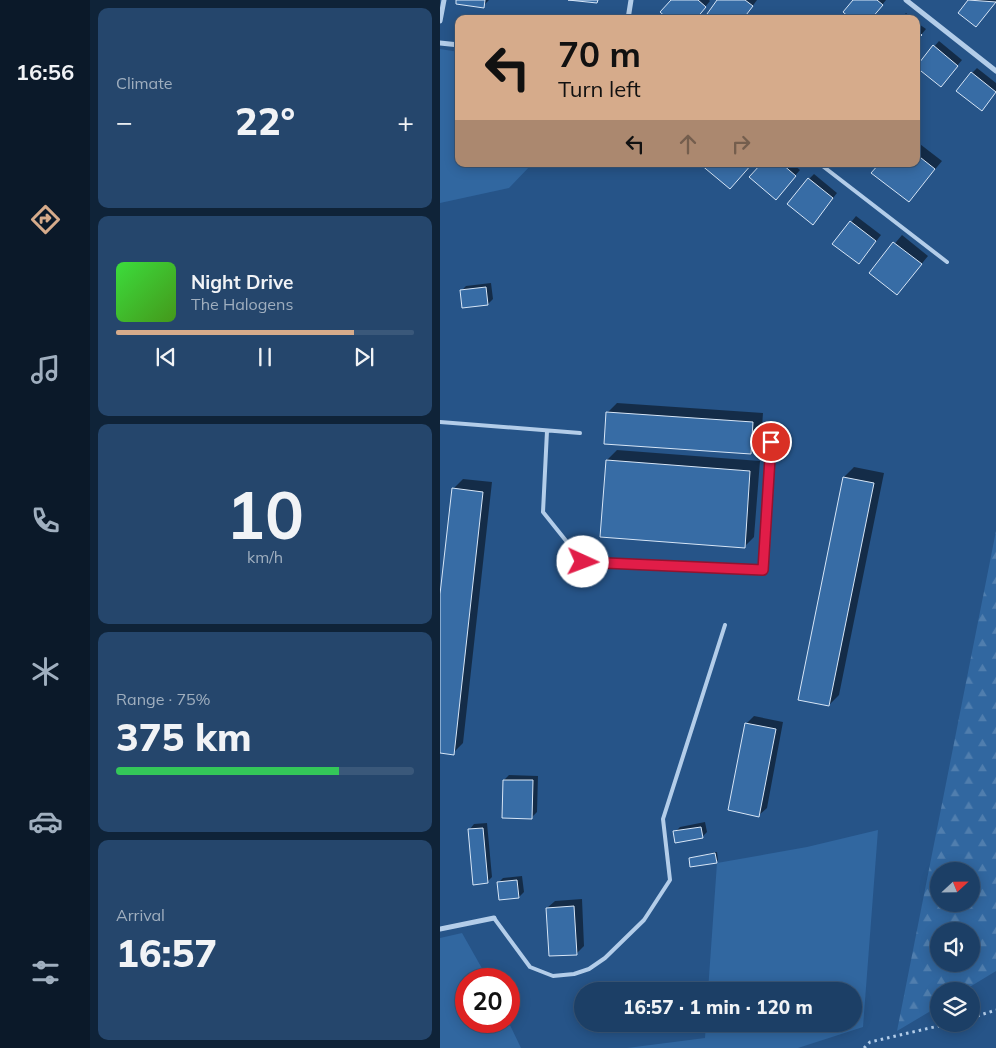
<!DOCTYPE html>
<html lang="en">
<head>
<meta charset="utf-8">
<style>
  :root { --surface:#1c3f66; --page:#25466c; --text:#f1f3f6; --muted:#a0afbf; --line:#3a587a; --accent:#d6ab8b }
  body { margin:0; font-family:Mulish,sans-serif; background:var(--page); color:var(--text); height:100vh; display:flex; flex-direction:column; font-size:19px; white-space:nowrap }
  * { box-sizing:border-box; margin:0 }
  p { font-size:16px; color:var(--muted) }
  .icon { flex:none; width:28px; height:28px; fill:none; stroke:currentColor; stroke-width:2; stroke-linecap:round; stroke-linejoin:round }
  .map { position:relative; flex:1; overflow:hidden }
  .drawer { display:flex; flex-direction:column; gap:8px; padding:8px; background:#0f2338; width:350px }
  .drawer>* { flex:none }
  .hud { position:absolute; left:15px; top:15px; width:465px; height:152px; border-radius:10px; box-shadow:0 2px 12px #0003,0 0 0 1px var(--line); background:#d6ab8b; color:#111; overflow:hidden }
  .needle { width:32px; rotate:68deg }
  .buttons { position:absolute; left:490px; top:862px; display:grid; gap:10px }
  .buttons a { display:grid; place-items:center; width:50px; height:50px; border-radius:50%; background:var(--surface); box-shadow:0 2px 12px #0003,0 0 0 1px var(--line); font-size:25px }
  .speed { position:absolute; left:15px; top:968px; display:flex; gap:10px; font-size:25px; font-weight:700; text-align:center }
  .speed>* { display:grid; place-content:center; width:65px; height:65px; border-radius:50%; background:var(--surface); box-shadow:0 2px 12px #0003,0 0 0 1px var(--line); line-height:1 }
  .speed .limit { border:8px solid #d22; background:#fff; color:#111 }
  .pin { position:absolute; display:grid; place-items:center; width:42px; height:42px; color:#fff; margin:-21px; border:2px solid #fff; border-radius:50%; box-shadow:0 1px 5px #0007 }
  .me { position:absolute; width:55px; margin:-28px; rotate:92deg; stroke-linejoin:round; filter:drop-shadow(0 0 4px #0008) }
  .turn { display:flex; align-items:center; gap:18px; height:105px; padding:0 20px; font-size:22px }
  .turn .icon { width:65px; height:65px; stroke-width:2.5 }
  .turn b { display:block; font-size:35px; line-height:42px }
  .lanes { display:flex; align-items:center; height:48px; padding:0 20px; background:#0003; justify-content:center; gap:25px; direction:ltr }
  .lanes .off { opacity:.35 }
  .big { font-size:38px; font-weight:800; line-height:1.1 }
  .drawer .card { flex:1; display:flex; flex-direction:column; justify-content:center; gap:8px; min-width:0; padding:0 18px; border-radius:10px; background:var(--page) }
  .drawer .dial { align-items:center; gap:0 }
  .dial b { font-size:65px; line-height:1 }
  .song { display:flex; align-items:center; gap:15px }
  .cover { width:60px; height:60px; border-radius:8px; background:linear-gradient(135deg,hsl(120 70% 55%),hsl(100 70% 35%)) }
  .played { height:5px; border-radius:2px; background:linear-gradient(90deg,var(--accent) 80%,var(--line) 80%) }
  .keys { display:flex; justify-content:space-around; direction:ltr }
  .heat { display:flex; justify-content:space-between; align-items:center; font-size:28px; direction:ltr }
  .charge { height:8px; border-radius:4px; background:linear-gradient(90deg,#34c759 75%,var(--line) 0) }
  .trip { position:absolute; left:134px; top:982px; width:288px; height:50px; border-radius:25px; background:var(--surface); box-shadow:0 2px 12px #0003,0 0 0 1px var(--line); font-weight:800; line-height:50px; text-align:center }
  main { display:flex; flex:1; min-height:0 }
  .tabs { display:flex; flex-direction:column; width:90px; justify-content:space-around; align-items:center; background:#0b1929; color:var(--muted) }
  .tabs .icon { width:35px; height:35px }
  .tabs .active { color:var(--accent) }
  .tabs b { font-size:22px; color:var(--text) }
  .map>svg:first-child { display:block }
  .grass { fill:#3167a0 }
  .forest { fill:url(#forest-firs); fill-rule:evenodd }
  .shadow { fill:#0007 }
  .building { fill:#376ca5; stroke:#d7e6f7 }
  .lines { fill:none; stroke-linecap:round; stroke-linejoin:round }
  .path { stroke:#b3cde9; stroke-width:3; stroke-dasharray:2.5 4; stroke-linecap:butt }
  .service { stroke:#b3cde9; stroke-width:4 }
  .minor { stroke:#b3cde9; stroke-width:5 }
  .route-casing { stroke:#92132f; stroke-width:12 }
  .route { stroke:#e11d48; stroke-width:9 }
</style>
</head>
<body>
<main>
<nav class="tabs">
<b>16:56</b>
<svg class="icon active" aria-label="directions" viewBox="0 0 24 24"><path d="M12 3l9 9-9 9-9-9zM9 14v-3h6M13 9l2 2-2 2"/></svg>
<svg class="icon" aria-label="music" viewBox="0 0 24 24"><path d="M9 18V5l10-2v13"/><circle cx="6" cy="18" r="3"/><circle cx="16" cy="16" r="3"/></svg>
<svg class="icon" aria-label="phone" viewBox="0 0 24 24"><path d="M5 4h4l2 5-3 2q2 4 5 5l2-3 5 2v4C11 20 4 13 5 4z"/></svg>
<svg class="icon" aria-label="climate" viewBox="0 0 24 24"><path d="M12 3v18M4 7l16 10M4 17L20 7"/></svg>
<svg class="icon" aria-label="car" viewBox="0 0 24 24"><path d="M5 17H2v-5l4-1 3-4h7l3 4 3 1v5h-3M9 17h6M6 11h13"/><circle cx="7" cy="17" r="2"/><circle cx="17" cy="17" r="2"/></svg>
<svg class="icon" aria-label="filters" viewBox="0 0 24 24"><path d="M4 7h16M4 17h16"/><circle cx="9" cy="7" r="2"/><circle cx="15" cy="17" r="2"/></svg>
</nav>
<section class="drawer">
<div class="card"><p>Climate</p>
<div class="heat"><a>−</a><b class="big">22°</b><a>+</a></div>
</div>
<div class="card">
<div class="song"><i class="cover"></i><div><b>Night Drive</b><p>The Halogens</p></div></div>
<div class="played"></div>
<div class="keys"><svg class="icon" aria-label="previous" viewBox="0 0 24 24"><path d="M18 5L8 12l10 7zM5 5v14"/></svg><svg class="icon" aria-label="pause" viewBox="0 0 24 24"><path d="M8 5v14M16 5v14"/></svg><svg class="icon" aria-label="next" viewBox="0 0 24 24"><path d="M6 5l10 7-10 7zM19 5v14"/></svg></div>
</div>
<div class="card dial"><b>10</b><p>km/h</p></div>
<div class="card"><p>Range · 75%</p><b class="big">375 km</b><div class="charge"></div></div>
<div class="card"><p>Arrival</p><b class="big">16:57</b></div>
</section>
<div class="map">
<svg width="556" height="1048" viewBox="0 0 556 1048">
  <defs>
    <pattern id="forest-firs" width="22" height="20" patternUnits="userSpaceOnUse" patternTransform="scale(1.25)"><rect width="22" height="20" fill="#3167a0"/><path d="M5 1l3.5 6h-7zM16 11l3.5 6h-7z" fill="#507eae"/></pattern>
  </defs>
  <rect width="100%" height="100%" fill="#265488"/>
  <path class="grass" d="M0,49L19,52V164H92L69,188L0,203Z
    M438,830L423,1027L358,1048H187L265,1038L266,1024H412V991H268L277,863L367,847Z
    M22,933L48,979H26V1021H68L81,1048H0V938Z"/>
  <path class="forest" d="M556,531V971L523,991H499V1006L457,1031ZM499,871H531V904H499ZM499,931H531V964H499Z"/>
  <path class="shadow" d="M18,0H49L43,6Z
    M232,0H269L270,1L255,19Z
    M279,0H317L303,19Z
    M415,0H446L431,19Z
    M529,0H556V1L536,25L520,12Z
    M466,13L473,19H460Z
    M476,22L486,29L476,41Z
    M499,41L522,60L500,86L477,66Z
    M537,68L556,83V92L546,104L532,73Z
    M476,141L502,161L469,201L433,173L440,164H476Z
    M323,164H353L360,170L340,193L311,177Z
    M374,174L397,193L377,218L369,179Z
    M416,216L441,235L424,257L394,244Z
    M462,235L488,256L457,294L430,273Z
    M51,283L53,299L48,304L21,291L26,286Z
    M177,403L323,413L321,442L311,452L167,413Z
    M177,450L320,461L314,537L304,547L167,460Z
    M414,467L444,473L399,695L389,705L404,477Z
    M23,479L52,482L23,743L13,753L0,752V605L13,489Z
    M314,716L343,722L327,808L319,815L306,724Z
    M69,775L98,776L97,812L92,817L64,780Z
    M265,822L267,832L262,837L235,832L240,827Z
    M47,823L52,877L47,882L29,830L34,824Z
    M277,852L278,860L276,862L250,858Z
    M82,876L84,892L79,897L58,883L63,878Z
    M142,899L144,946L136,954L107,908L115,901Z"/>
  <path class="building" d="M16,0H45L44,8L16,4Z
    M128,0H158L157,3Z
    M231,0H258L266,7L256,19H228L220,12Z
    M277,0H305L313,6L303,19H274L267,14Z
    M413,0H437L443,5L431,19H411L403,12Z
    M528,0L556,2L536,27L518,13Z
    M476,30L482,35L476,41Z
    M493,45L518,66L501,87L476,67Z
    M531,72L556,92L542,111L516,91Z
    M476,154L495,169L469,202L431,173L439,164H476Z
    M260,164H312L290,189Z
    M321,164H342L356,176L336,200L309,177Z
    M368,178L393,198L373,225L347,204Z
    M410,221L436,241L419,264L392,244Z
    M453,242L482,264L457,295L429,273Z
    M46,287L48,305L22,308L20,290Z
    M166,412L313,422L311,454L164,444Z
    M166,460L310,471L305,548L160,537Z
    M403,477L434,483L389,706L358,700Z
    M12,488L43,492L14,755L0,753V594Z
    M305,723L336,729L319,817L288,810Z
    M63,780H93L92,819L62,818Z
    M261,827L263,838L235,843L233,831Z
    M43,828L48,883L33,885L28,829Z
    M275,853L277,863L250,867L249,858Z
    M77,880L79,898L59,900L57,882Z
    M134,906L137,955L109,956L106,908Z"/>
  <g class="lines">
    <path class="path" d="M531,1018L556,1010
      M424,1048L430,1042L507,1024"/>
    <path class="service" d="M380,164L507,262
      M0,422L140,433
      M107,431L103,512L143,562L323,570L331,442
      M54,918L90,967L113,976L134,974L149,969L165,958L204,920L230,880L223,819L285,625"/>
    <path class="minor" d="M466,0L556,71
      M188,19L191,0
      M0,21L4,0
      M0,43L19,45
      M0,929L54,918"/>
  </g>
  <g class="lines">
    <g class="route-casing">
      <path id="route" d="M143,562L323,570L331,442"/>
    </g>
    <use href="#route" class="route"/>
  </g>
</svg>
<div class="buttons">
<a><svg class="needle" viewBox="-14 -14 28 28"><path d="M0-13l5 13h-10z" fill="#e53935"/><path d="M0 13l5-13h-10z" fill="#a0afbf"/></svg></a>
<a><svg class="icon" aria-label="sound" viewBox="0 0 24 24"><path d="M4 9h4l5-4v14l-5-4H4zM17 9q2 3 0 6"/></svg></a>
<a><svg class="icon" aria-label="layers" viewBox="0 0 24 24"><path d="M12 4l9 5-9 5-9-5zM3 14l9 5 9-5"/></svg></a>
</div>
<div class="speed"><div class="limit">20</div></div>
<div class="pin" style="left:331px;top:442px;background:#d93025"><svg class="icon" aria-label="arrive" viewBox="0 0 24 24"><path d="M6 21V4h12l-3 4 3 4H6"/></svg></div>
<svg class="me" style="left:143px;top:562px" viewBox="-20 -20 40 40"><circle r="19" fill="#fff"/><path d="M0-13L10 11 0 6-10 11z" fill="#e11d48"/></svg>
<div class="trip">16:57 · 1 min · 120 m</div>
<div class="hud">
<div class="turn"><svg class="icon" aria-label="left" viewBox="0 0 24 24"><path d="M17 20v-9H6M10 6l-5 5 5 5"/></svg><div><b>70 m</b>Turn left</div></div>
<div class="lanes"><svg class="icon" aria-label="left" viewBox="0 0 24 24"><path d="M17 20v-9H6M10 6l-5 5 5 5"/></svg><svg class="icon off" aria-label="ahead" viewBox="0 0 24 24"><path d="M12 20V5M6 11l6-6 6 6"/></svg><svg class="icon off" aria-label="right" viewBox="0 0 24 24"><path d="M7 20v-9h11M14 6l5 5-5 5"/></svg></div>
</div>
</div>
</main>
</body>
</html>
